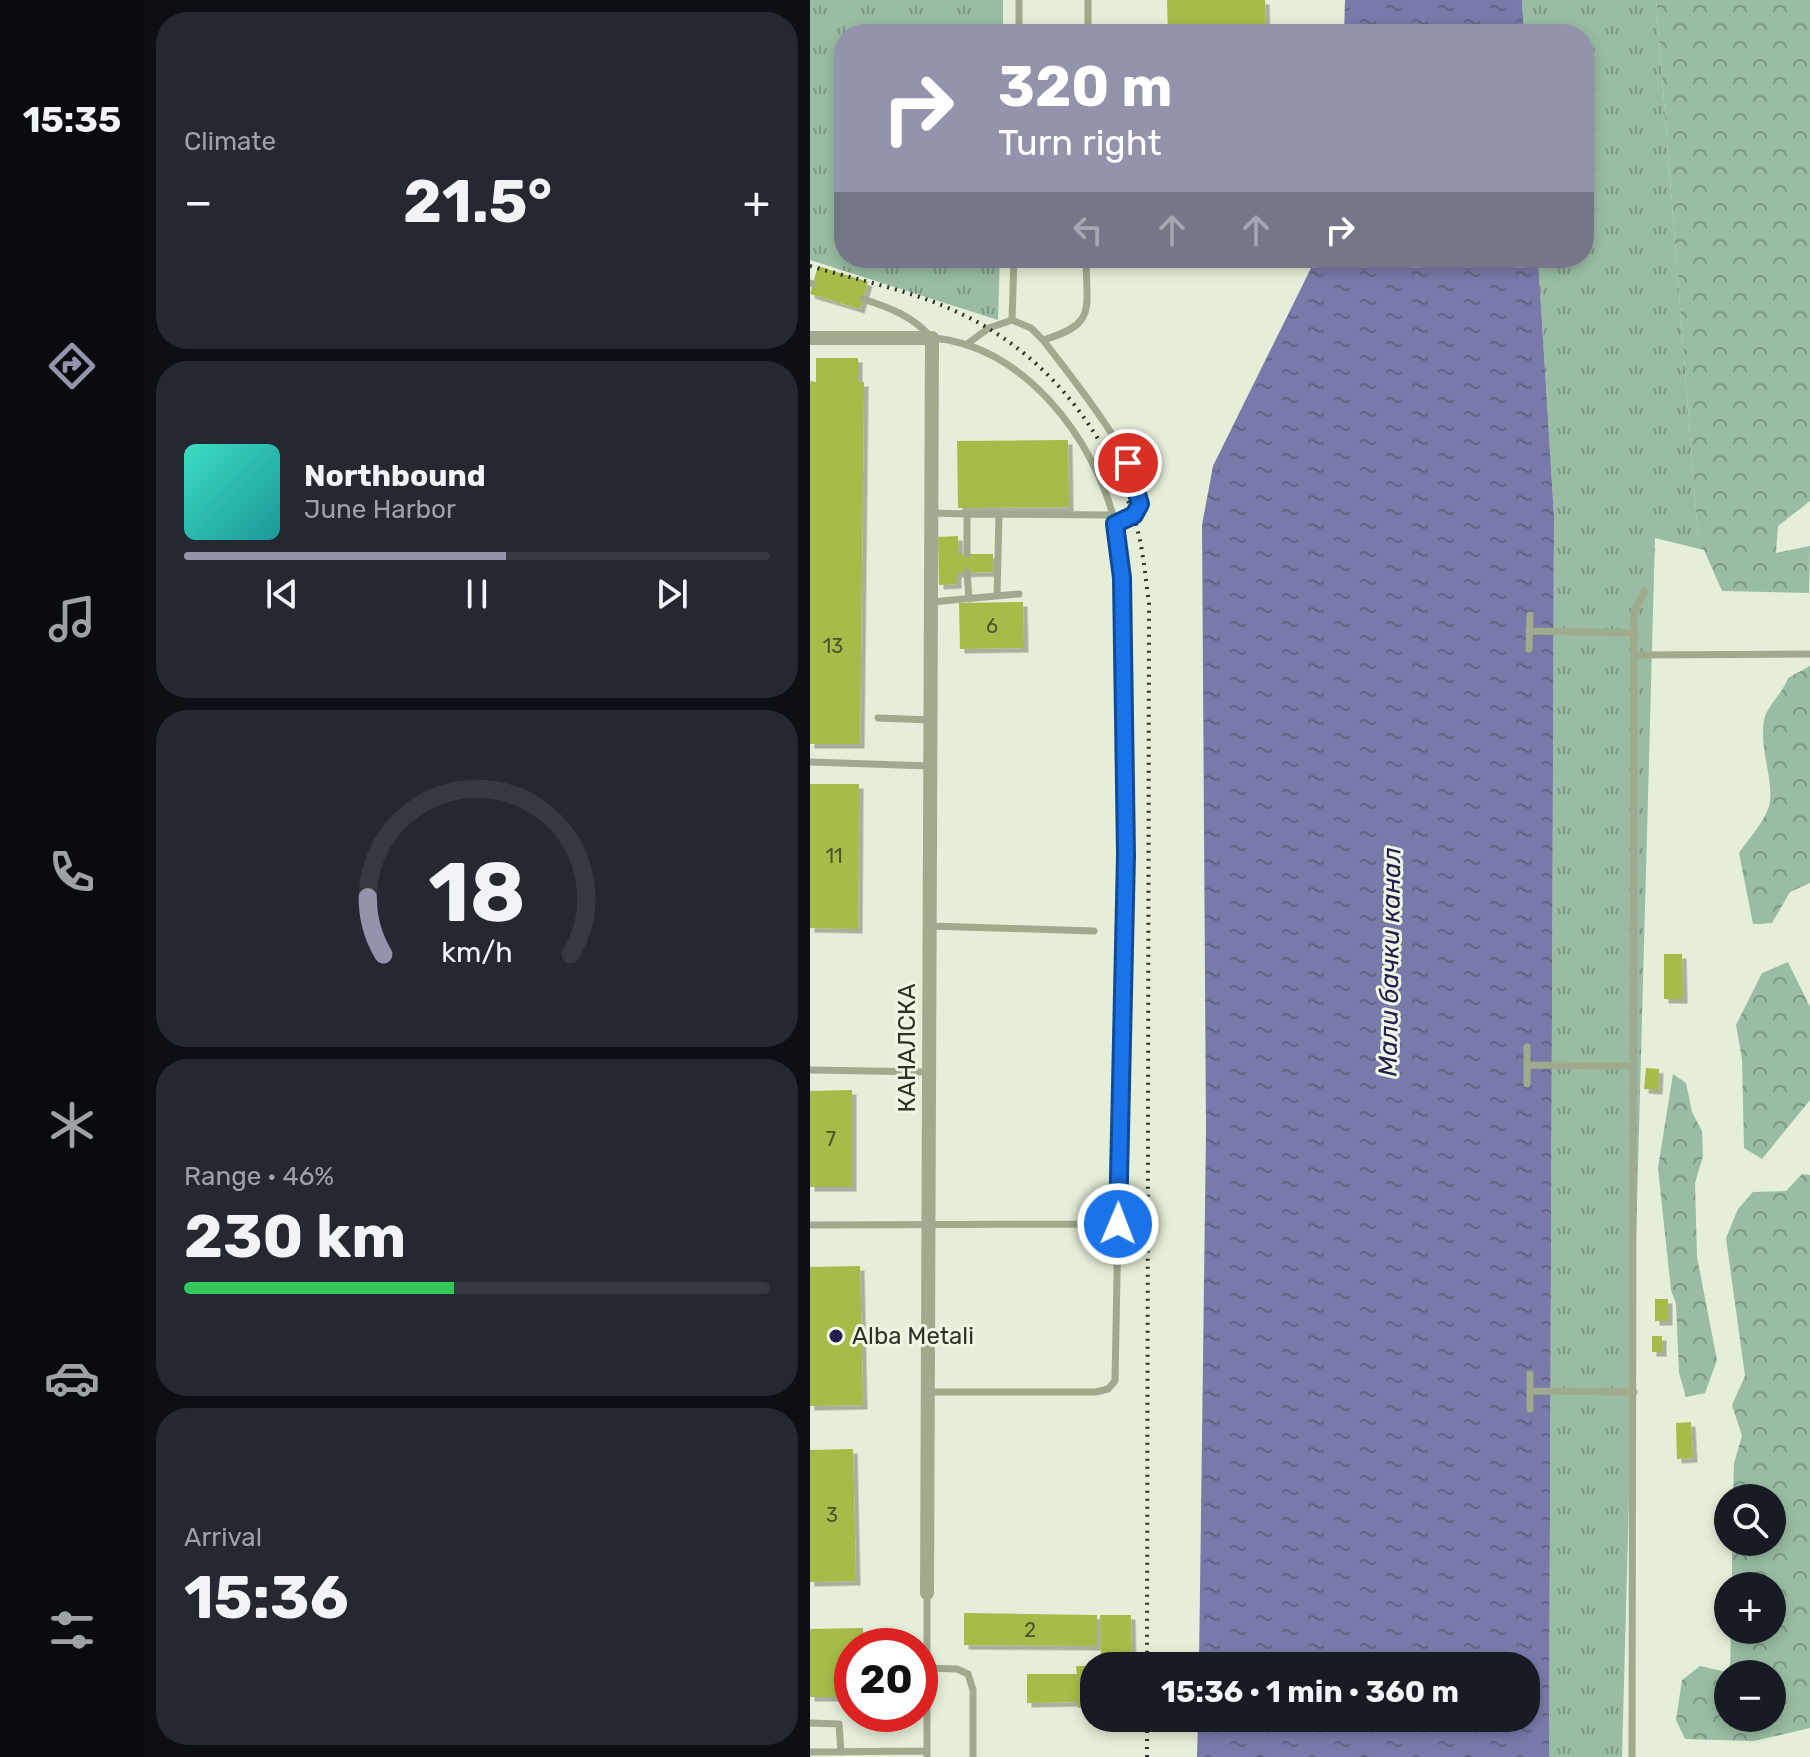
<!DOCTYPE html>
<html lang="en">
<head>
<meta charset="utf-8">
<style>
  :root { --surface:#171b24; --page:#242831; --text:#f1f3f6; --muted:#9ea1a6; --line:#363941; --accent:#9394ab }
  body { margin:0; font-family:Rubik,sans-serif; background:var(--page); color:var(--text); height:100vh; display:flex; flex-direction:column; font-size:30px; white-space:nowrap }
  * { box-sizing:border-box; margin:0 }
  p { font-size:26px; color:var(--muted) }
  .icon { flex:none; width:44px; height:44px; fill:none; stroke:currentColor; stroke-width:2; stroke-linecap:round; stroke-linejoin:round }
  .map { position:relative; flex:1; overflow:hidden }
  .details { display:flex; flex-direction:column; gap:12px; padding:12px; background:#0d0f14; width:666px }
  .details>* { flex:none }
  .hud { position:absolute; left:24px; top:24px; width:760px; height:244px; border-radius:32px; box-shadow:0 4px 12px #0003; background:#9394ab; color:#fff; overflow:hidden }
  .tools { position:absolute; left:904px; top:1484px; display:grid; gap:16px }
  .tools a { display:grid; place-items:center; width:72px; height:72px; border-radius:50%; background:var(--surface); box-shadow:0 4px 12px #0003; font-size:40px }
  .speed { position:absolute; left:24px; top:1628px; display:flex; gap:16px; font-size:40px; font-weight:700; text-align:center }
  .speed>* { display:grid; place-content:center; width:104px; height:104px; border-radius:50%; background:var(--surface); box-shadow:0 4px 12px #0003; line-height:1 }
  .speed .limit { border:12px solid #d22; background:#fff; color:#111 }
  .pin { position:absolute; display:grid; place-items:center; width:68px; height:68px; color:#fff; margin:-34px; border:4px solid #fff; border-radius:50%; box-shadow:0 2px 8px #0007 }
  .me { position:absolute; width:88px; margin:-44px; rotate:1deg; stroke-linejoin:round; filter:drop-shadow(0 0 6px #0008) }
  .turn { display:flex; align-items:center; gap:28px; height:168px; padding:0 32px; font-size:36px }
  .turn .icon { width:104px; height:104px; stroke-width:2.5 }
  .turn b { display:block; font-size:56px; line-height:68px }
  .lanes { display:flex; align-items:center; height:76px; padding:0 32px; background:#0003; justify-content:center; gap:40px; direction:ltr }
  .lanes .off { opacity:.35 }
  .big { font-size:60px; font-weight:700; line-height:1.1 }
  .details .widget { flex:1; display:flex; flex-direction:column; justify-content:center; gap:12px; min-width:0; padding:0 28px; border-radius:32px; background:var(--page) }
  .details .dial { align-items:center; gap:0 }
  .dial svg { height:208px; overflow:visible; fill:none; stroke:var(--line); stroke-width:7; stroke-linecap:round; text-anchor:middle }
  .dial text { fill:var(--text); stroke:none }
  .song { display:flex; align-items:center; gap:24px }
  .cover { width:96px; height:96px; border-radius:12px; background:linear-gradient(135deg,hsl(170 70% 55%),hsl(180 70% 35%)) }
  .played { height:8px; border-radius:4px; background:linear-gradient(90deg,var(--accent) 55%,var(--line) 55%) }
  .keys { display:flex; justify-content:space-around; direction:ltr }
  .heat { display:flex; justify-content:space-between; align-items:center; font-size:44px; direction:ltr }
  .charge { height:12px; border-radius:6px; background:linear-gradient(90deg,#34c759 46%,var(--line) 0) }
  .trip { position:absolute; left:270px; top:1652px; width:460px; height:80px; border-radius:32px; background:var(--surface); box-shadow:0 4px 12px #0003; font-weight:700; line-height:80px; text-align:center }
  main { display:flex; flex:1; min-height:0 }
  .menu { display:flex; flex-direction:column; width:144px; justify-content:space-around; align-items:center; background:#090b0e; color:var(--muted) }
  .menu .icon { width:56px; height:56px }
  .menu .active { color:var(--accent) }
  .menu b { font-size:36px; color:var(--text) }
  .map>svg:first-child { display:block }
  .grass { fill:url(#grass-tufts) }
  .forest { fill:url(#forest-crowns); fill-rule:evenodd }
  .water { fill:url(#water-ripples) }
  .building { fill:#a5bc49; filter:url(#shadow) }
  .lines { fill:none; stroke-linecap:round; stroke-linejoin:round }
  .service { stroke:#9faa8e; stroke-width:7 }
  .minor { stroke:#9faa8e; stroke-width:14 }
  .rail { stroke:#2e3126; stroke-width:4; stroke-dasharray:2 6; stroke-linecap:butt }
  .route-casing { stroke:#114b97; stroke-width:20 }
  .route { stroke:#1a73e8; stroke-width:14 }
  .poi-dot { fill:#201f4f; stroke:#edf7e3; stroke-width:3 }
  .labels { text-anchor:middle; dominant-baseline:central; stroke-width:6; stroke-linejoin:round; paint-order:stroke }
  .number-label { font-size:20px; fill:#4c542f }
  .street-label { font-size:24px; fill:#2e3126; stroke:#edf7e3 }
  .poi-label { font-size:24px; fill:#2e3126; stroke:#edf7e3; text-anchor:start }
  .water-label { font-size:26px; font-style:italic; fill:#201f4f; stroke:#edf7e3 }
</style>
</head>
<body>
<main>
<nav class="menu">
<b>15:35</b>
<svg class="icon active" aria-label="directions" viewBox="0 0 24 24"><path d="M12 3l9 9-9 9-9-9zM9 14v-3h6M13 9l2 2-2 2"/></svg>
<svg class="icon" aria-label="music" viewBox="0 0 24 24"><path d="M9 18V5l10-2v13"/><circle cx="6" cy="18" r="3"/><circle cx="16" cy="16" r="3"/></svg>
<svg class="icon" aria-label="phone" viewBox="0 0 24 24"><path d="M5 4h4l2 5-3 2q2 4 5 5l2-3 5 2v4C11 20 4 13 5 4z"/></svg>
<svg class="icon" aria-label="climate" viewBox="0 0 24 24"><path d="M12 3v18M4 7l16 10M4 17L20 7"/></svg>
<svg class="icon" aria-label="car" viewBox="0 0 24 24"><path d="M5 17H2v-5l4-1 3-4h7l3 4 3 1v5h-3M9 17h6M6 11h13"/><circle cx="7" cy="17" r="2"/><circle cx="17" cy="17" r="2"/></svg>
<svg class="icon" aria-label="filters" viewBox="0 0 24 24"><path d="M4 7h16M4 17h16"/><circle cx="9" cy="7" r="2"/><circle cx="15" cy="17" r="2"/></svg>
</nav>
<section class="details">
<div class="widget"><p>Climate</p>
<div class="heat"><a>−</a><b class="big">21.5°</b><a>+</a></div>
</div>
<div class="widget">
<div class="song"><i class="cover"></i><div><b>Northbound</b><p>June Harbor</p></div></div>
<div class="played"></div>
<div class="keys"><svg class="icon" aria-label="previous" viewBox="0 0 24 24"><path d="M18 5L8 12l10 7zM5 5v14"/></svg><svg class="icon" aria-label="pause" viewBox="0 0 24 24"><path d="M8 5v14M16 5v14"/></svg><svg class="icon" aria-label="next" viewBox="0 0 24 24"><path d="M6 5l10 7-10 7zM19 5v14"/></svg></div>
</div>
<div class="widget dial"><svg viewBox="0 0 100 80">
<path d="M14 69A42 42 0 1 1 86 69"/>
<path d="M14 69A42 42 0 0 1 8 47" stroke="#9394ab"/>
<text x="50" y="56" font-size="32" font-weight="700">18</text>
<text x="50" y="72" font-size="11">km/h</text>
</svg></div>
<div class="widget"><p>Range · 46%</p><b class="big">230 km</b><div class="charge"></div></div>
<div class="widget"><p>Arrival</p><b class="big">15:36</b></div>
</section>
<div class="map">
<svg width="1000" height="1757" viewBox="0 0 1000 1757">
  <defs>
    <pattern id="grass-tufts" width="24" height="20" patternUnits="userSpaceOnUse" patternTransform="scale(2)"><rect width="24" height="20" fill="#99bca3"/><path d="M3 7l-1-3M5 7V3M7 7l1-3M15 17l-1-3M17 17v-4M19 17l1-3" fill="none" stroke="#7d9985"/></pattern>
    <pattern id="forest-crowns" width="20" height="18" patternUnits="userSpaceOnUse" patternTransform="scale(2)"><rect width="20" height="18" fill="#99bca3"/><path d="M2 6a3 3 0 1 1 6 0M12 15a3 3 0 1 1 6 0" fill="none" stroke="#7d9985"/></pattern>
    <pattern id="water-ripples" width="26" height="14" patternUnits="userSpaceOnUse" patternTransform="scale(2)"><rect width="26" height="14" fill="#797aa9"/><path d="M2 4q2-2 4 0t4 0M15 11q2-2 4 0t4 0" fill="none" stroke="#646589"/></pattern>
    <filter id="shadow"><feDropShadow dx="4.5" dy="4.5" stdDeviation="0" flood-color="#0004"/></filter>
  </defs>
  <rect width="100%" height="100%" fill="#e4eed8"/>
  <path class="grass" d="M0,0H193V34H34V258H190L188,320L0,260Z
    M712,0H846L888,535L894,550L845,538L812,1757H739L744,516L728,258H774V34H714Z"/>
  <path class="forest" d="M846,0H1000V501L968,526L966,553L1000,546L999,593L912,591L888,536Z
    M1000,666V883L980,892L962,923L943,924L929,853C938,840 955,821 959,806C965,782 949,751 954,720C957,706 973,693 978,678Z
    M978,962L1000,1007V1100L952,1159L934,1148L932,1059L926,1025L952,973Z
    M863,1074L876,1083L882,1112L892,1131L893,1156L885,1183L887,1257L907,1360L895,1393L876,1397L869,1373L866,1304L861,1290L848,1168Z
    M992,1174L1000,1175V1728L944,1741L875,1739L866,1720L872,1680L890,1666L920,1673L921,1630H962V1586H922V1542H962V1498H923L924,1463L932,1436L922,1405L935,1376L916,1238L928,1209L943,1192L976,1191ZM962,1674V1718H918V1674Z"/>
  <path class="water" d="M535,0H712L714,34H534Z
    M506,258H728L744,516L739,1757H387L388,1718H716V1666H389L396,1130L392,525L403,466Z"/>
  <path class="building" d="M357,0H455L456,34H358Z
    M8,266L58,282L50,309L0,294Z
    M6,358H48V382H54L50,744H0V381L6,382Z
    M258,440L259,507L148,508L147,441Z
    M148,536L149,554H183V572L147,573V584L129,585L128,537Z
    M213,602L214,648L150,649L149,603Z
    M0,784H49L48,929L0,928Z
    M854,954H872L873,999H854Z
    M836,1068L849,1069L848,1090L834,1089Z
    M42,1090V1187H0V1091Z
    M50,1266L53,1405L0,1406V1267Z
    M845,1299H858V1321H845Z
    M842,1336H852V1352H842Z
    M881,1422L883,1458L867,1459L866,1423Z
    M43,1449L46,1581L0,1582V1450Z
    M154,1613L287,1615V1646L154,1645Z
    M290,1615H321L322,1666H291Z
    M53,1628V1646H42V1697H0V1629Z
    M266,1666H284V1707L268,1708L267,1702L217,1703V1674H267Z"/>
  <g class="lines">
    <path class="service" d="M209,0V34
      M278,34V0
      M0,283L3,284
      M53,299C81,308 102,316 122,338C213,344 286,440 305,524C319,590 313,662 314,729C317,894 312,1059 308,1224
      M202,320L204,258
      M233,340C288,324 276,309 276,258
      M157,344L179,328L202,320L221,328L233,340C255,369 340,472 329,506C326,517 315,520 305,524
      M121,513L157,514V554
      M157,514L302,515
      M157,572L159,599
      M187,596L189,514
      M121,602L209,594
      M719,631L825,633
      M719,649L720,615
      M826,655L1000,654
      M68,718L121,720
      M0,762L121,766
      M120,926L284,931
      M717,1065L821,1066
      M0,1070L119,1072
      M717,1084V1047
      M0,1225L308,1224L305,1381L298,1389L286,1392H118
      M720,1391L824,1392
      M720,1409V1374
      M117,1668L147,1669L158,1674L163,1690V1757
      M0,1723L29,1724L31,1752
      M0,1752L117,1751
      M117,1757V1593
      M822,1757L824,614L834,591"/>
    <path class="minor" d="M0,338H122L117,1593"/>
    <path class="rail" d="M0,266C47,280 100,290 145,311C231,349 294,426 323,515C333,543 335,575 339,604L337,1666
      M337,1757V1718"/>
  </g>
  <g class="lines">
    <g class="route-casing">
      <path id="route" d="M308,1224L316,855L312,578L305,524L324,515L330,504L318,463"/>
    </g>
    <use href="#route" class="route"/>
  </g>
  <circle class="poi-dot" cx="26" cy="1336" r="8"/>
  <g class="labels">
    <g class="number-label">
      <text x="182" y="626">6</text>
      <text x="23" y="646">13</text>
      <text x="24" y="856">11</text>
      <text x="21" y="1139">7</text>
      <text x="22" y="1515">3</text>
      <text x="220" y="1630">2</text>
    </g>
    <g class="street-label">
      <text transform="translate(97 1048) rotate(-90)">КАНАЛСКА</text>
    </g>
    <g class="poi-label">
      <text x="42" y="1336">Alba Metali</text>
    </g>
    <g class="water-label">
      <text transform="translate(580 962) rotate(-89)">Мали бачки канал</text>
    </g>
  </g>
</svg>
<div class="tools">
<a><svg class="icon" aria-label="search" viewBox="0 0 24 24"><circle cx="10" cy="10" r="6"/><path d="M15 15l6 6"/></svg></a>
<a>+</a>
<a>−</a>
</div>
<div class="speed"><div class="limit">20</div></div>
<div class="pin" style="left:318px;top:463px;background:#d93025"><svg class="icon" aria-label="arrive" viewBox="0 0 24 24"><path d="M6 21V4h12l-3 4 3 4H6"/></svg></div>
<svg class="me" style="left:308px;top:1224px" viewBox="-20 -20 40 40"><circle r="17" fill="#1a73e8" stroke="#fff" stroke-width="3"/><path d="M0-11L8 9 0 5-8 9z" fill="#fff"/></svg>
<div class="trip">15:36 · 1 min · 360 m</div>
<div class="hud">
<div class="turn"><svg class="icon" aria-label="right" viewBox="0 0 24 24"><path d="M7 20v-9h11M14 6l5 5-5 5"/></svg><div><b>320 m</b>Turn right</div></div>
<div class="lanes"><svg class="icon off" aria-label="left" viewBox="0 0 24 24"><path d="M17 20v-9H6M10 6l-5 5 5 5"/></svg><svg class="icon off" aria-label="ahead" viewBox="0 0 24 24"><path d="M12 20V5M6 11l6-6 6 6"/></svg><svg class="icon off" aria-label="ahead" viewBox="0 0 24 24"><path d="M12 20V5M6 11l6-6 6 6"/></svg><svg class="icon" aria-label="right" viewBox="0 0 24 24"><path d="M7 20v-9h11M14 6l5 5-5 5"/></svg></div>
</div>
</div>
</main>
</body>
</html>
